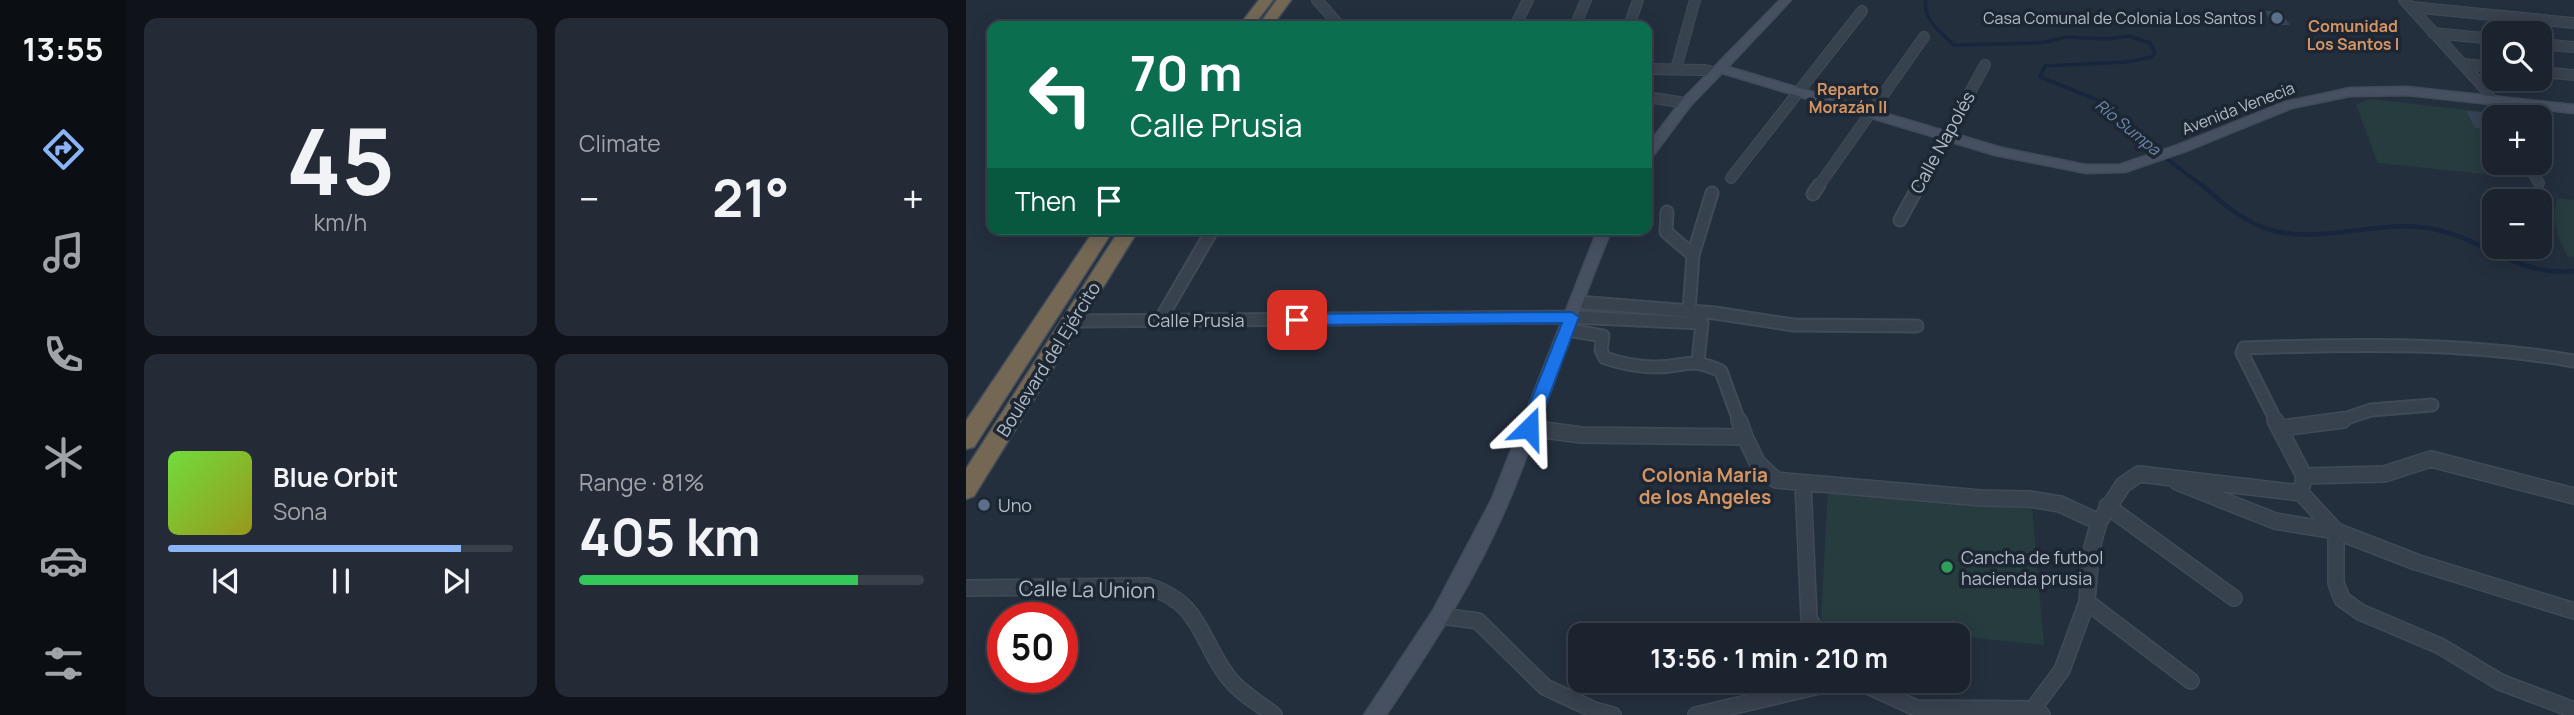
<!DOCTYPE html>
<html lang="en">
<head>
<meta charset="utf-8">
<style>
  :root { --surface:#1b232e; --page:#242b36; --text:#f1f3f6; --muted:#a0a4aa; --line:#39404a; --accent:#8ab4f8 }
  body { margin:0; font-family:Manrope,sans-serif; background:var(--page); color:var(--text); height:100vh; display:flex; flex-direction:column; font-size:26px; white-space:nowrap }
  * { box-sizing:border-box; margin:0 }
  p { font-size:23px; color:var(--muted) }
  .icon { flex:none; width:38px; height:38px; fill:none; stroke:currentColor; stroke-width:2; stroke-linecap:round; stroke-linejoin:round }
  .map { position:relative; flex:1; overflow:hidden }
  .sheet { display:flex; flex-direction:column; gap:18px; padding:18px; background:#0f1319; width:840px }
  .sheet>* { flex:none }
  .banner { position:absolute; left:21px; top:21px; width:665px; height:214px; border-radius:14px; box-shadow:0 4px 18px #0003,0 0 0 2px var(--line); background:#0b6e4f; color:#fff; overflow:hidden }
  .tools { position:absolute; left:1516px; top:21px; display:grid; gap:14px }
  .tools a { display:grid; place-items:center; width:70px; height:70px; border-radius:14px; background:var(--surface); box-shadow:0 4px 18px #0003,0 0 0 2px var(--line); font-size:35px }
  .speed { position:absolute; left:21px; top:602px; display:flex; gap:14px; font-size:35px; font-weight:700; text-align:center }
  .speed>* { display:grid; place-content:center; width:91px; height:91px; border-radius:50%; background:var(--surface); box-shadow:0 4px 18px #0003,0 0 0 2px var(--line); line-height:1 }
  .speed .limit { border:10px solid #d22; background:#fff; color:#111 }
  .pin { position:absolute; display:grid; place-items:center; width:60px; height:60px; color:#fff; margin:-30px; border-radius:14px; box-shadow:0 4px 10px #0006 }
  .me { position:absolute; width:77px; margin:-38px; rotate:22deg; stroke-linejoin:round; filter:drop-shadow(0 0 5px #0008) }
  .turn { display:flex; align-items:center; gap:24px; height:147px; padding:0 28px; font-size:32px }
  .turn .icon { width:91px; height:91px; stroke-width:2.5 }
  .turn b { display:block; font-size:49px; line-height:60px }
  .then { display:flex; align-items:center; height:66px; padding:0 28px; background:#0003; gap:14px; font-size:26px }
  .big { font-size:52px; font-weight:700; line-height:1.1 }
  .sheet .widget { flex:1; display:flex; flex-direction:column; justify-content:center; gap:10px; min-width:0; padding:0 24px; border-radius:14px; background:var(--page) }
  .sheet .dial { align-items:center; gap:0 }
  .dial b { font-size:91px; line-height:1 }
  .song { display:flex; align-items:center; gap:21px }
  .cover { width:84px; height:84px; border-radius:10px; background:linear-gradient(135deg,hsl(100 70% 55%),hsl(60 70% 35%)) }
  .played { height:7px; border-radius:4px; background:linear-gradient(90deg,var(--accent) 85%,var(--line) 85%) }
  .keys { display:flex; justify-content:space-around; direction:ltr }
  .heat { display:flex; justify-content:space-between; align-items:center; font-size:38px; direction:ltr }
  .charge { height:10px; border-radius:5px; background:linear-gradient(90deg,#34c759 81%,var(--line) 0) }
  .sheet .tiles { flex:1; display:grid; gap:18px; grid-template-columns:repeat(2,1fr) }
  .trip { position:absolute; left:602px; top:623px; width:402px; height:70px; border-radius:14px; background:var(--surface); box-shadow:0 4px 18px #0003,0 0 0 2px var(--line); font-weight:700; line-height:70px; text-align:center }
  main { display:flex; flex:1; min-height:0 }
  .dock { display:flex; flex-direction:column; width:126px; justify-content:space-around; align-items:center; background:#0b0e12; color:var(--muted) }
  .dock .icon { width:49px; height:49px }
  .dock .on { color:var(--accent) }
  .dock b { font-size:32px; color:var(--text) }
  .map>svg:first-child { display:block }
  .green { fill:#263c3f }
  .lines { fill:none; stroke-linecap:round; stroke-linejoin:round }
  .stream-far1 { stroke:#17263c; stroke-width:3.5 }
  .stream { stroke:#17263c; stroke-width:4.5 }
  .building { fill:#364354 }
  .street-far2-casing { stroke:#414a57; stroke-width:12 }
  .street-far1-casing { stroke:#414a57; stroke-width:15 }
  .street-casing { stroke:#414a57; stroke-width:18 }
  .secondary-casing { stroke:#414a57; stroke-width:3 }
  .highway-casing { stroke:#434c59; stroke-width:3 }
  .street-far2 { stroke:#38414e; stroke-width:10 }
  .street-far1 { stroke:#38414e; stroke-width:11 }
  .street { stroke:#38414e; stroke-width:15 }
  .secondary { fill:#465061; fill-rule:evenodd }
  .highway { fill:#746855; fill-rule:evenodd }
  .route { fill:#1a73e8; stroke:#114b97; stroke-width:2 }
  .service-dot { fill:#5c6f8a; stroke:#1d2633; stroke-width:2.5 }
  .leisure-dot { fill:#2e9e5b; stroke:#1d2633; stroke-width:2.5 }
  .labels { text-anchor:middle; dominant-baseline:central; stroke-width:7; stroke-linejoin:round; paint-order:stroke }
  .far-poi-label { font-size:16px; fill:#b4bcc9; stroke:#1d2633; text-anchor:end }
  .far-neighbourhood-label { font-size:16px; font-weight:bold; fill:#d59563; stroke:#1d2633 }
  .far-street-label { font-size:16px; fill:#b4bcc9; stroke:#1d2633 }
  .far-water-label { font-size:16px; font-style:italic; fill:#6d86a8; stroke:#1d2633 }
  .street-label { font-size:18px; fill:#b4bcc9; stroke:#1d2633 }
  .poi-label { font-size:18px; fill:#b4bcc9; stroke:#1d2633; text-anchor:start }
  .neighbourhood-label { font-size:19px; font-weight:bold; fill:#d59563; stroke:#1d2633 }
  .near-street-label { font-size:21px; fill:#b4bcc9; stroke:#1d2633 }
</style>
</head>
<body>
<main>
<nav class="dock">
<b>13:55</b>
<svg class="icon on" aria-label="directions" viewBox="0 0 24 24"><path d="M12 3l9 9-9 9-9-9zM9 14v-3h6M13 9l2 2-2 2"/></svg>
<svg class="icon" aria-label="music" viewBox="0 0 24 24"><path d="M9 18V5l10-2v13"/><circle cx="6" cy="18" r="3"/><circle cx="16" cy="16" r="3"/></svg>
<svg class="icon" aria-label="phone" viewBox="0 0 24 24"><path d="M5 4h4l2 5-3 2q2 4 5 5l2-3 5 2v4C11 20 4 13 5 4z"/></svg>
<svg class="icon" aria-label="climate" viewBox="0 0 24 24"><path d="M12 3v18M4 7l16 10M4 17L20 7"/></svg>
<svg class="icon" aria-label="car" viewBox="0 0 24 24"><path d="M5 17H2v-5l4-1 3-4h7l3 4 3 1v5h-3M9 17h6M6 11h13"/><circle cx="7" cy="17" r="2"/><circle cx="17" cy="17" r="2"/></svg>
<svg class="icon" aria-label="filters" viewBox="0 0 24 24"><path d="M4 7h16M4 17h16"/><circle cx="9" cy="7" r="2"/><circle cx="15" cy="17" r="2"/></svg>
</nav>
<section class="sheet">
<div class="tiles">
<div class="widget dial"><b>45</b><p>km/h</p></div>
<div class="widget"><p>Climate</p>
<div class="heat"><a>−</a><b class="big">21°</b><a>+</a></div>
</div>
<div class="widget">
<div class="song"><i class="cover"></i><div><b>Blue Orbit</b><p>Sona</p></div></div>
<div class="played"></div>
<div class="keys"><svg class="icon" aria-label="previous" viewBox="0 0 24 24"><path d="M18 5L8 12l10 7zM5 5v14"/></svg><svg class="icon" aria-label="pause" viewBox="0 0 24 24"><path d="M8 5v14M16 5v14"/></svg><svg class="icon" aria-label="next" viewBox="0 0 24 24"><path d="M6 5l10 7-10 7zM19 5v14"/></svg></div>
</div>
<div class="widget"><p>Range · 81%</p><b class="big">405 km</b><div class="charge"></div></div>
</div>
</section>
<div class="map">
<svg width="1608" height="715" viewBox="0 0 1608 715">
  <rect width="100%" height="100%" fill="#242f3e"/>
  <path class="green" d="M1404,99L1520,112L1528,127V163H1548L1556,178L1412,163L1390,105Z
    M1591,198L1608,200V257L1601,256L1593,239L1588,218Z
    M862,487L1066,507L1078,645L855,622Z"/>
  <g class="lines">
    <path class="stream-far1" d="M960,0C956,20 975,32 988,45L1074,43L1101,37L1141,39L1163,36L1184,43L1189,53L1186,57L1160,62L1079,66L1074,77L1132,100L1176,140L1238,187"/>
    <path class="stream" d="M1236,185C1257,204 1280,224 1308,231C1358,243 1410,220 1462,228C1518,237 1549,277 1608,271"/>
  </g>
  <path class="building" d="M1299,11H1314L1324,25H1307Z
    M1500,111L1515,112L1524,130L1509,128Z"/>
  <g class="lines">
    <g class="street-far2-casing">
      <path id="street-far2" d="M351,0L374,26
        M1438,0L1519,89L1535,117
        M1445,7L1608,23
        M549,26L562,0
        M609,26L620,0
        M663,26L672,0
        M1467,33L1528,39
        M1573,44L1608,47
        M1496,64L1528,67
        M681,69L739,70L749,73
        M710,69L729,0
        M1573,72L1608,75
        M681,97L720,103
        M1561,163L1573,183
        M765,178L896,11
        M852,187L958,37
        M952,187L1019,65"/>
    </g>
    <g class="street-far1-casing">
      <path id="street-far1" d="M847,194L853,185
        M701,212L700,232L727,255L723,311
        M934,220L953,185
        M727,255L746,193
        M611,302L749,313L827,325L951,326
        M194,320L247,229
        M106,321L606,317L736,323L732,361
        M602,330L637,336L635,350L639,358C654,363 673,367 689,367C722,367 721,356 755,371L773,421
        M1310,421L1276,353L1278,348C1389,344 1498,342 1608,361
        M1372,421L1405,410L1466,405"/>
    </g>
    <g class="street-casing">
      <path id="street" d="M773,420L779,437
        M1309,420L1338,476L1335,493
        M563,428L615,435L779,437L791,462L810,480L1015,498L1063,499L1094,504L1133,522
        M1316,428L1377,420
        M1338,476L1418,474L1465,459L1608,496
        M1211,482L1309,521L1370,531V583L1376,599L1394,612L1474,646L1534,682L1608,710
        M837,483L843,618L852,635
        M1141,506L1268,598
        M0,588L181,586C236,603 232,637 262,677C274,693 293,703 308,715
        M1121,602L1225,681
        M475,616L512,621L579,687L628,710L647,715
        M891,681L950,708L1067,709L1076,715
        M1067,709L1096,670L1121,602L1125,551L1133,522L1157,485L1173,474L1335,493L1370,531L1450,562L1608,611
        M730,715L874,681"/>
    </g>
    <g class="secondary-casing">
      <path id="secondary" d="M814,0H825L762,67L1036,148L1120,165H1153L1212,145L1319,102L1384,88L1441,87L1608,105V113L1441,95L1384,96L1326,108L1220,151L1159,172L1120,173L1029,155L756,73L724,106L686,157L681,158V146L716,100Z
        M632,229H646C608,317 581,409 544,498C511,577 468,644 420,715H398L468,609L526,499Z"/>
    </g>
    <g class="highway-casing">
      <path id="highway" d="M293,0H307L287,26H273Z
        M311,0H325L306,26H292Z
        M129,229H148L8,447L0,449V421Z
        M154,229H173L8,496L0,499V469Z"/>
    </g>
    <use href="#street-far2" class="street-far2"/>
    <use href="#street-far1" class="street-far1"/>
    <use href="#street" class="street"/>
    <use href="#secondary" class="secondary"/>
    <use href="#highway" class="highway"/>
  </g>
  <path class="route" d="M606,312L613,317L571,428L569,433H557L554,428L596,323L331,325L323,320L331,314Z"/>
  <g class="service-dot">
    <circle cx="1311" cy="18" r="7"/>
    <circle cx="18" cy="505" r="7"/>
  </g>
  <circle class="leisure-dot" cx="981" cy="567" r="7"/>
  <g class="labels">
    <g class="far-poi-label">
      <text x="1297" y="18">Casa Comunal de Colonia Los Santos I</text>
    </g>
    <g class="far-neighbourhood-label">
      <text x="1387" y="26">Comunidad<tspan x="1387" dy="18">Los Santos I</tspan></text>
      <text x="882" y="89">Reparto<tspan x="882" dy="18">Morazán II</tspan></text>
    </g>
    <g class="far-street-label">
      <text transform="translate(1272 108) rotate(-21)">Avenida Venecia</text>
    </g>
    <g class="far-water-label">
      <text transform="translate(1162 127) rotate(39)">Río Sumpa</text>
    </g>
    <g class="street-label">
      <text transform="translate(976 142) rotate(-61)">Calle Napolés</text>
      <text x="230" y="320">Calle Prusia</text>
      <text transform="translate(82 359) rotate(-58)">Boulevard del Ejército</text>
    </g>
    <g class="poi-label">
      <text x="32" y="505">Uno</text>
      <text x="995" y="557">Cancha de futbol<tspan x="995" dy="21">hacienda prusia</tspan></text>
    </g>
    <g class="neighbourhood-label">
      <text x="739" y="475">Colonia Maria<tspan x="739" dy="22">de los Angeles</tspan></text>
    </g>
    <g class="near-street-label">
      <text transform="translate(121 589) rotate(1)">Calle La Union</text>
    </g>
  </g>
</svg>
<div class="tools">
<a><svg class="icon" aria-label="search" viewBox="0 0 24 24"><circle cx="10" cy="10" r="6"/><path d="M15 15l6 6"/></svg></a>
<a>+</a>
<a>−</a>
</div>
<div class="speed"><div class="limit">50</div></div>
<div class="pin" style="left:331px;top:320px;background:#d93025"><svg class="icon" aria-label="arrive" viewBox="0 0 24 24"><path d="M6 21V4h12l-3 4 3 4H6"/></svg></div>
<svg class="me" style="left:563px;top:428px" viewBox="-20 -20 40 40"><path d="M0-17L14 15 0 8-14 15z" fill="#1a73e8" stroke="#fff" stroke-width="4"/></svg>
<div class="trip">13:56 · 1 min · 210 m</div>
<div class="banner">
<div class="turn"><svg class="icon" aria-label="left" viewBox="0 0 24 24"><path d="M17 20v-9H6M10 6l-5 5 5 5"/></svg><div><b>70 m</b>Calle Prusia</div></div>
<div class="then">Then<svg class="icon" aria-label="arrive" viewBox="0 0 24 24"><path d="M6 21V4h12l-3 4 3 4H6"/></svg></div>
</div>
</div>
</main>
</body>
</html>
